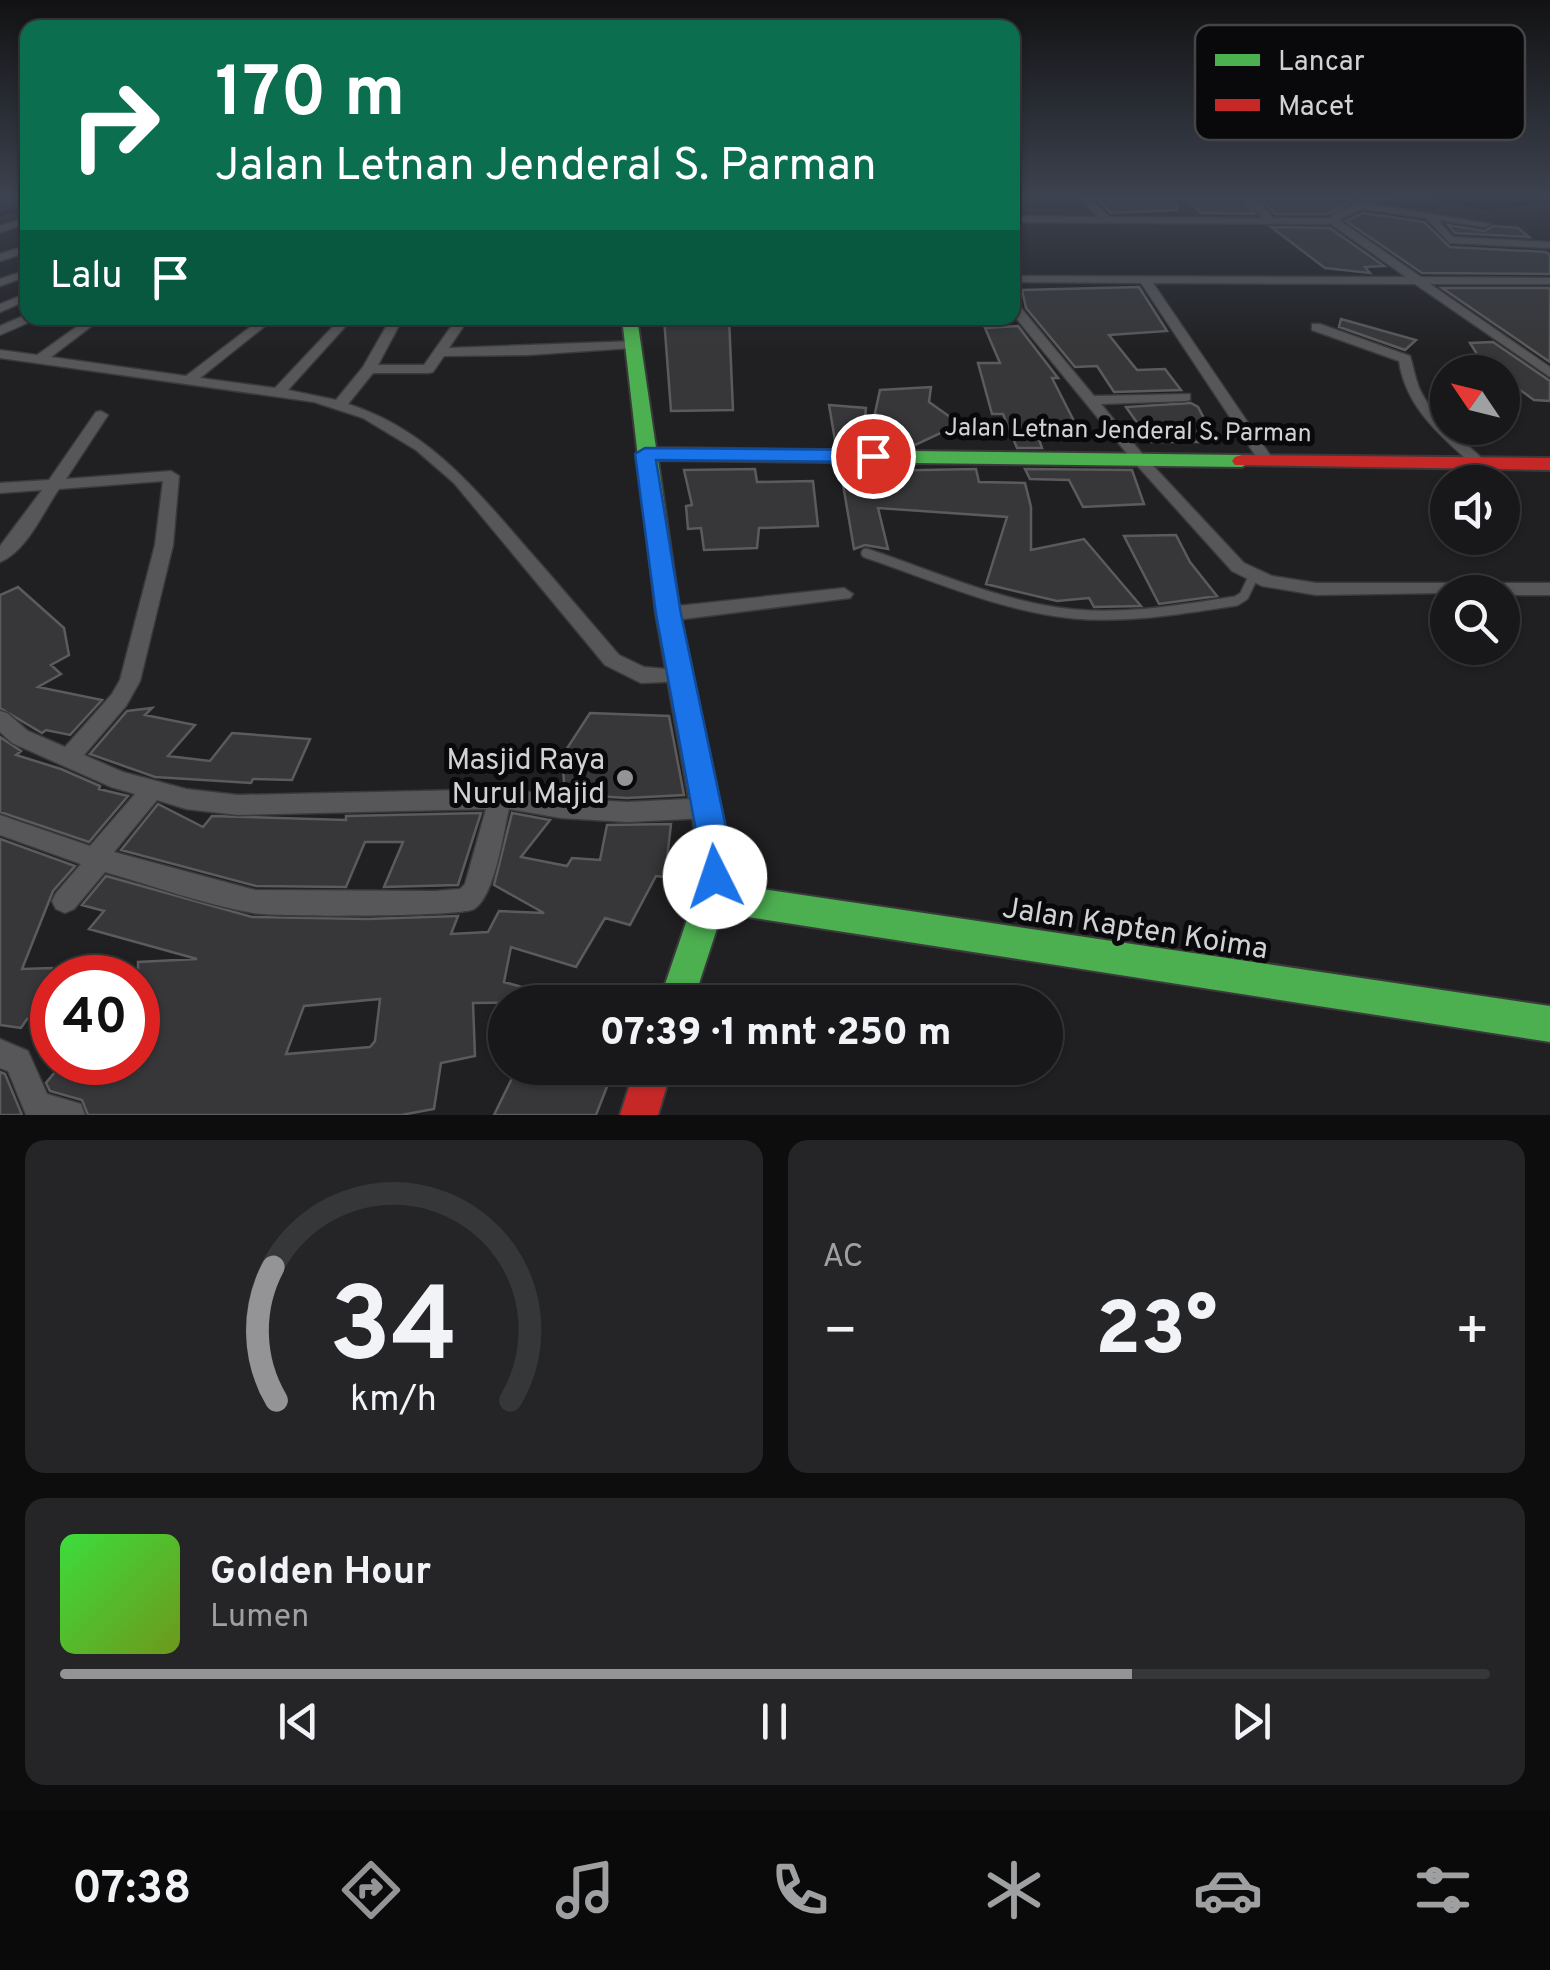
<!DOCTYPE html>
<html lang="id">
<head>
<meta charset="utf-8">
<style>
  :root { --surface:#18181a; --page:#252527; --text:#f1f3f6; --muted:#9fa0a2; --line:#363739; --accent:#949496 }
  body { margin:0; font-family:Overpass,sans-serif; background:var(--page); color:var(--text); height:100vh; display:flex; flex-direction:column; font-size:38px; white-space:nowrap }
  * { box-sizing:border-box; margin:0 }
  p { font-size:32px; color:var(--muted) }
  .icon { flex:none; width:55px; height:55px; fill:none; stroke:currentColor; stroke-width:2; stroke-linecap:round; stroke-linejoin:round }
  .map { position:relative; height:1115px; overflow:hidden }
  .panel { display:flex; flex-direction:column; gap:25px; padding:25px; background:#0d0d0e; flex:1 }
  .panel>* { flex:none }
  .banner { position:absolute; left:20px; top:20px; width:1000px; height:305px; border-radius:20px; box-shadow:0 2px 8px #0004,0 0 0 2px var(--line); background:#0b6e4f; color:#fff; overflow:hidden }
  .needle { width:65px; rotate:305deg }
  .buttons { position:absolute; left:1430px; top:355px; display:grid; gap:20px }
  .buttons a { display:grid; place-items:center; width:90px; height:90px; border-radius:50%; background:var(--surface); box-shadow:0 2px 8px #0004,0 0 0 2px var(--line); font-size:50px }
  .speed { position:absolute; left:30px; top:955px; display:flex; gap:20px; font-size:50px; font-weight:700; text-align:center }
  .speed>* { display:grid; place-content:center; width:130px; height:130px; border-radius:50%; background:var(--surface); box-shadow:0 2px 8px #0004,0 0 0 2px var(--line); line-height:1 }
  .speed .limit { border:15px solid #d22; background:#fff; color:#111 }
  .pin { position:absolute; display:grid; place-items:center; width:85px; height:85px; color:#fff; margin:-42px; border:5px solid #fff; border-radius:50%; box-shadow:0 2px 10px #0007 }
  .me { position:absolute; width:110px; margin:-55px; rotate:356deg; stroke-linejoin:round; filter:drop-shadow(0 0 8px #0008) }
  .turn { display:flex; align-items:center; gap:35px; height:210px; padding:0 30px; font-size:45px }
  .turn .icon { width:130px; height:130px; stroke-width:2.5 }
  .turn b { display:block; font-size:70px; line-height:85px }
  .then { display:flex; align-items:center; height:95px; padding:0 30px; background:#0003; gap:20px; font-size:38px }
  .big { font-size:75px; font-weight:800; line-height:1.1 }
  .panel .widget { flex:1; display:flex; flex-direction:column; justify-content:center; gap:15px; min-width:0; padding:0 35px; border-radius:20px; background:var(--page) }
  .panel .dial { align-items:center; gap:0 }
  .dial svg { height:260px; overflow:visible; fill:none; stroke:var(--line); stroke-width:7; stroke-linecap:round; text-anchor:middle }
  .dial text { fill:var(--text); stroke:none }
  .song { display:flex; align-items:center; gap:30px }
  .cover { width:120px; height:120px; border-radius:15px; background:linear-gradient(135deg,hsl(120 70% 55%),hsl(80 70% 35%)) }
  .played { height:10px; border-radius:5px; background:linear-gradient(90deg,var(--accent) 75%,var(--line) 75%) }
  .keys { display:flex; justify-content:space-around; direction:ltr }
  .heat { display:flex; justify-content:space-between; align-items:center; font-size:55px; direction:ltr }
  .panel .tiles { flex:1; display:grid; gap:25px; grid-template-columns:1fr 1fr }
  .widget:last-child { grid-column:span 2 }
  .trip { position:absolute; left:488px; top:985px; width:575px; height:100px; border-radius:50px; background:var(--surface); box-shadow:0 2px 8px #0004,0 0 0 2px var(--line); font-weight:800; line-height:100px; text-align:center }
  .dock { display:flex; height:160px; justify-content:space-around; align-items:center; background:#0a0a0a; color:var(--muted) }
  .dock .icon { width:70px; height:70px }
  .dock .current { color:var(--accent) }
  .dock b { font-size:45px; color:var(--text) }
  .map>svg:first-child { display:block }
  .lines { fill:none; stroke-linecap:round; stroke-linejoin:round }
  .stream { stroke:#080321; stroke-width:4 }
  .river { fill:#080321; fill-rule:evenodd }
  .building { fill:#373739; stroke:#5b5b5d; stroke-width:2.5; fill-rule:evenodd }
  .lane-casing { stroke:#3a3a3b; stroke-width:12 }
  .street-casing { stroke:#3a3a3b; stroke-width:3 }
  .fast-casing { stroke:#3a3a3b; stroke-width:4 }
  .jam-casing { stroke:#3a3a3b; stroke-width:4 }
  .lane { stroke:#575759; stroke-width:9 }
  .street { fill:#575759; fill-rule:evenodd }
  .fast { fill:#4caf50; fill-rule:evenodd }
  .jam { fill:#c62828; fill-rule:evenodd }
  .route { fill:#1a73e8; stroke:#114b97; stroke-width:2.5 }
  .poi-dot { fill:#949496; stroke:#09090b; stroke-width:4 }
  .labels { text-anchor:middle; dominant-baseline:central; stroke-width:10; stroke-linejoin:round; paint-order:stroke }
  .street-label { font-size:25px; fill:#d2d2d4; stroke:#09090b }
  .near-poi-label { font-size:30px; fill:#d2d2d4; stroke:#09090b; text-anchor:end }
  .near-street-label { font-size:30px; fill:#d2d2d4; stroke:#09090b }
  .key { fill:#09090b; stroke:#454547; stroke-width:2.5 }
  .key-label { font-size:28px; fill:#d2d2d4 }
</style>
</head>
<body>
<div class="map">
<svg width="1550" height="1115" viewBox="0 0 1550 1115">
  <rect width="100%" height="100%" fill="#202022"/>
  <g class="lines">
    <path class="stream" d="M0,214L28,207"/>
    <path class="river" d="M1434,196H1550V203L1484,210L1437,200Z"/>
  </g>
  <path class="building" d="M1094,196H1176L1177,210L1111,213Z
    M1184,196H1240L1255,214L1201,213Z
    M1307,196H1347L1353,201L1328,214H1275L1260,198L1310,199Z
    M1363,213L1424,222L1450,247L1546,252L1550,255V274L1422,273L1346,221Z
    M1448,225L1484,231L1493,226L1518,228L1529,237L1455,233Z
    M1271,227L1330,228L1384,266L1365,267L1370,273L1325,268Z
    M1139,287L1167,331L1109,335L1137,370L1165,369L1181,390L1114,392L1097,366L1075,367L1026,308L1022,290Z
    M1442,288H1550V362Z
    M664,318H729L733,410L671,411Z
    M1341,319L1416,340L1405,350L1339,327Z
    M1018,326L1058,378H1052L1075,423L1034,425L1042,448H1017L1003,414H992L978,363H1000L985,328Z
    M1493,342L1550,381V401L1534,400L1502,377V372L1482,362L1470,343Z
    M931,387L929,402L960,424L915,445L875,413L880,390Z
    M1191,403L1198,407L1207,424H1200L1211,442H1151L1126,407Z
    M829,405L866,408L862,446H836Z
    M840,467L870,471L976,469L979,482L1025,483L1031,507V550L1084,539L1141,606L1094,607L1089,598L1057,601L986,584L1007,517L878,508L888,549L865,545L854,549Z
    M755,469L757,482L813,481L818,526L759,528L757,548L704,550L701,528L688,529L686,506L692,505L684,470Z
    M1025,469L1132,470L1144,504L1083,507L1069,480L1030,479Z
    M1176,535L1190,562L1217,596L1159,604L1124,536Z
    M18,587L64,628L69,655L51,665L61,674L38,687L102,700L70,735L46,730L42,733L0,708V595Z
    M152,708L145,715L195,725L168,756L210,761L232,733L310,739L292,780L253,779L251,783L155,777L90,754L127,711Z
    M590,713L669,716L684,795L627,798L565,794L562,756Z
    M0,737L21,751L16,755L61,769L100,786L99,789L128,796L89,842L0,812Z
    M158,804L203,827L212,816L346,820V816L481,813L458,885L384,887L403,842H365L346,887L256,886L121,850Z
    M512,813L550,820L521,857L567,866L572,858L600,860L607,825L671,824L665,877L656,876L630,925L605,918L576,967L511,947L504,982L558,997L557,1002L473,1003L475,1056L441,1063L434,1109L401,1115H88L82,1100L50,1091L46,1083L63,1062H114L138,1070V962L197,959L89,929L104,911L82,905L106,876L252,917L367,919L458,916L451,934L488,932L499,911L544,913L494,885ZM380,999L375,1041L370,1047L286,1054L304,1006Z
    M0,839L75,866L53,891L22,969L52,968V1007L45,1019H27L21,1028L0,1025Z
    M517,1068H576L610,1079L596,1115H494Z
    M0,1072L5,1074L22,1115H0Z"/>
  <g class="lines">
    <g class="lane-casing">
      <path id="lane" d="M866,553C934,576 1002,607 1074,614C1128,619 1183,609 1236,601L1244,596L1254,575"/>
    </g>
    <g class="street-casing">
      <path id="street" d="M1078,196H1089L1109,217L1263,218L1244,196H1254L1273,218H1330L1334,213L1376,196H1390L1372,204L1490,224L1485,227L1438,220L1453,237L1550,242V248L1450,243L1426,218L1362,209L1339,220L1421,277L1550,278V284H1430L1550,367V377L1415,284L1153,283L1274,461L1271,464H1261L1141,283L1012,282V276L1406,277L1331,224L1012,222V216L1098,217Z
        M28,217V223L0,232V226Z
        M28,245V252L0,261V254Z
        M21,272L25,273V277L0,286V279Z
        M28,293V300L0,312V304Z
        M1012,302H1016L1094,396L1190,394V400L1185,401L1101,404L1144,456L1244,563L1272,576L1316,583H1550V595H1502V592L1316,595L1262,586L1232,571L1134,462L1012,313Z
        M28,314V318H34L32,321L0,335V326Z
        M89,318H102L51,357L186,376L262,318H275L200,378L275,388L341,318H353L288,390L336,400L363,367L391,318H403L378,365H424L457,318H469L449,348L637,341V347L632,348L528,355L444,356L433,372L428,373H373L348,404C426,429 472,485 524,545C556,581 587,618 619,655L644,667L688,671L691,676L688,681L641,683L605,665L454,483L416,450L363,418L314,402L0,358V350L37,355Z
        M1312,324H1320L1410,356C1413,366 1415,377 1419,388C1433,418 1460,438 1484,460L1487,463L1484,466H1474C1441,436 1406,408 1399,361L1312,330Z
        M101,411L108,415L66,479L171,471L179,476L173,545L140,681L126,706L84,755L123,772L186,789L238,795L515,789L561,798L627,802L708,798L716,801L720,808L716,815L708,818L627,822L561,818L509,809C503,833 495,896 474,909C461,917 276,917 253,913C203,904 154,886 105,872L74,909L65,913L56,909L52,901L56,893L81,864L0,835V815L90,846L135,794L111,787L12,743L0,732V711L7,713L28,731L65,747L112,694L120,680L155,545L163,481L59,489C43,512 27,551 0,562V546L42,490L0,493V483L49,480L96,412ZM157,800L186,809L238,815L486,809L465,884L460,889L435,891L255,890L114,852Z
        M844,588L853,594L850,598L668,621L661,619L659,614L661,609L668,607Z
        M0,1039L28,1051L47,1094L81,1104L85,1115H26L8,1071L0,1068Z"/>
    </g>
    <g class="fast-casing">
      <path id="fast" d="M622,318H637L656,448L1242,455L1252,461L1242,467L658,460L680,614L732,860L729,884L1550,1006V1042L722,913L693,1002H659L695,896L700,860L656,614Z"/>
    </g>
    <g class="jam-casing">
      <path id="jam" d="M1242,455L1550,458V470L1235,465L1232,461L1235,457Z
        M635,1068H672L658,1115H620Z"/>
    </g>
    <use href="#lane" class="lane"/>
    <use href="#street" class="street"/>
    <use href="#fast" class="fast"/>
    <use href="#jam" class="jam"/>
  </g>
  <linearGradient id="sky" x2="0" y2="1"><stop stop-color="#121213"/><stop offset="0.56" stop-color="#3c424f"/><stop offset="1" stop-color="#3c424f" stop-opacity="0"/></linearGradient>
  <rect width="1550" height="352" fill="url(#sky)"/>
  <path class="route" d="M645,448L873,450L883,456L873,462L656,460L681,614L729,842L731,877L726,887L715,892L703,887L699,877L698,842L656,614L635,454Z"/>
  <circle class="poi-dot" cx="625" cy="778" r="10"/>
  <g class="labels">
    <g class="street-label">
      <text transform="translate(1128 432) rotate(1)">Jalan Letnan Jenderal S. Parman</text>
    </g>
    <g class="near-poi-label">
      <text x="605" y="761">Masjid Raya<tspan x="605" dy="34">Nurul Majid</tspan></text>
    </g>
    <g class="near-street-label">
      <text transform="translate(1135 930) rotate(9)">Jalan Kapten Koima</text>
    </g>
  </g>
  <rect x="1195" y="25" width="330" height="115" rx="15" class="key"/>
  <rect x="1215" y="54" width="45" height="12" fill="#4caf50"/>
  <rect x="1215" y="99" width="45" height="12" fill="#c62828"/>
  <g class="key-label">
    <text x="1278" y="70">Lancar</text>
    <text x="1278" y="115">Macet</text>
  </g>
</svg>
<div class="buttons">
<a><svg class="needle" viewBox="-14 -14 28 28"><path d="M0-13l5 13h-10z" fill="#e53935"/><path d="M0 13l5-13h-10z" fill="#9fa0a2"/></svg></a>
<a><svg class="icon" aria-label="sound" viewBox="0 0 24 24"><path d="M4 9h4l5-4v14l-5-4H4zM17 9q2 3 0 6"/></svg></a>
<a><svg class="icon" aria-label="search" viewBox="0 0 24 24"><circle cx="10" cy="10" r="6"/><path d="M15 15l6 6"/></svg></a>
</div>
<div class="speed"><div class="limit">40</div></div>
<div class="pin" style="left:873px;top:456px;background:#d93025"><svg class="icon" aria-label="arrive" viewBox="0 0 24 24"><path d="M6 21V4h12l-3 4 3 4H6"/></svg></div>
<svg class="me" style="left:715px;top:877px" viewBox="-20 -20 40 40"><circle r="19" fill="#fff"/><path d="M0-13L10 11 0 6-10 11z" fill="#1a73e8"/></svg>
<div class="trip">07:39 · 1 mnt · 250 m</div>
<div class="banner">
<div class="turn"><svg class="icon" aria-label="right" viewBox="0 0 24 24"><path d="M7 20v-9h11M14 6l5 5-5 5"/></svg><div><b>170 m</b>Jalan Letnan Jenderal S. Parman</div></div>
<div class="then">Lalu<svg class="icon" aria-label="arrive" viewBox="0 0 24 24"><path d="M6 21V4h12l-3 4 3 4H6"/></svg></div>
</div>
</div>
<section class="panel">
<div class="tiles">
<div class="widget dial"><svg viewBox="0 0 100 80">
<path d="M14 69A42 42 0 1 1 86 69"/>
<path d="M14 69A42 42 0 0 1 13 28" stroke="#949496"/>
<text x="50" y="56" font-size="32" font-weight="700">34</text>
<text x="50" y="72" font-size="11">km/h</text>
</svg></div>
<div class="widget"><p>AC</p>
<div class="heat"><a>−</a><b class="big">23°</b><a>+</a></div>
</div>
<div class="widget">
<div class="song"><i class="cover"></i><div><b>Golden Hour</b><p>Lumen</p></div></div>
<div class="played"></div>
<div class="keys"><svg class="icon" aria-label="previous" viewBox="0 0 24 24"><path d="M18 5L8 12l10 7zM5 5v14"/></svg><svg class="icon" aria-label="pause" viewBox="0 0 24 24"><path d="M8 5v14M16 5v14"/></svg><svg class="icon" aria-label="next" viewBox="0 0 24 24"><path d="M6 5l10 7-10 7zM19 5v14"/></svg></div>
</div>
</div>
</section>
<nav class="dock">
<b>07:38</b>
<svg class="icon current" aria-label="directions" viewBox="0 0 24 24"><path d="M12 3l9 9-9 9-9-9zM9 14v-3h6M13 9l2 2-2 2"/></svg>
<svg class="icon" aria-label="music" viewBox="0 0 24 24"><path d="M9 18V5l10-2v13"/><circle cx="6" cy="18" r="3"/><circle cx="16" cy="16" r="3"/></svg>
<svg class="icon" aria-label="phone" viewBox="0 0 24 24"><path d="M5 4h4l2 5-3 2q2 4 5 5l2-3 5 2v4C11 20 4 13 5 4z"/></svg>
<svg class="icon" aria-label="climate" viewBox="0 0 24 24"><path d="M12 3v18M4 7l16 10M4 17L20 7"/></svg>
<svg class="icon" aria-label="car" viewBox="0 0 24 24"><path d="M5 17H2v-5l4-1 3-4h7l3 4 3 1v5h-3M9 17h6M6 11h13"/><circle cx="7" cy="17" r="2"/><circle cx="17" cy="17" r="2"/></svg>
<svg class="icon" aria-label="filters" viewBox="0 0 24 24"><path d="M4 7h16M4 17h16"/><circle cx="9" cy="7" r="2"/><circle cx="15" cy="17" r="2"/></svg>
</nav>
</body>
</html>
